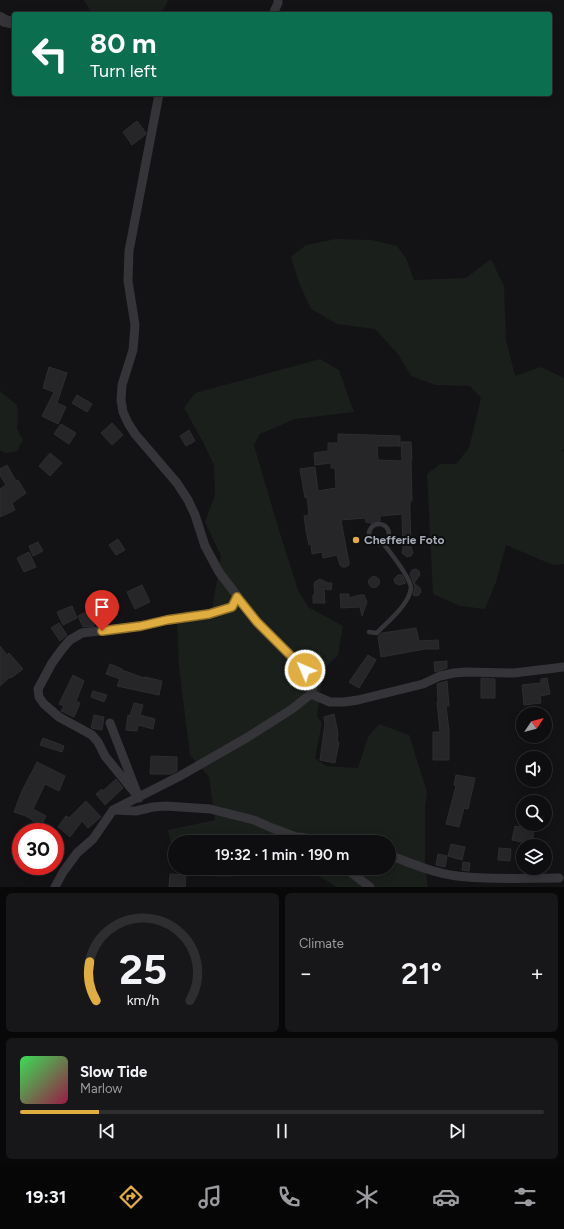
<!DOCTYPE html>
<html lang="en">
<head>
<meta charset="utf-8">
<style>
  :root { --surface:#0e0e10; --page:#171719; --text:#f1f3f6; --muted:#9b9c9f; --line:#2e2e30; --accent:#e0ad40 }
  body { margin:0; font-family:Figtree,sans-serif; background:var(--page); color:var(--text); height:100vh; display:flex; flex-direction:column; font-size:15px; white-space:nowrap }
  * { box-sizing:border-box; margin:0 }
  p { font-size:13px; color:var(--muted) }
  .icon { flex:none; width:22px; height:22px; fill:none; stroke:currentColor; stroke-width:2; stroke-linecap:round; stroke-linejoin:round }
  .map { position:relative; height:887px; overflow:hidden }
  .side { display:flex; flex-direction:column; gap:6px; padding:6px; background:#080809; flex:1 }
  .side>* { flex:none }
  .hud { position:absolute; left:12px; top:12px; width:540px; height:84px; border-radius:4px; box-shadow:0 2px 10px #0003,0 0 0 1px var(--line); background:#0b6e4f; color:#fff; overflow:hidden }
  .needle { width:26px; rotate:55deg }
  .buttons { position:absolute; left:516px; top:707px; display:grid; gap:8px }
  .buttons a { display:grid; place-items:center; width:36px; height:36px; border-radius:50%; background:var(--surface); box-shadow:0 2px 10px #0003,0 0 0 1px var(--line); font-size:20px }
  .speed { position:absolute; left:12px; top:823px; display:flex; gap:8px; font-size:20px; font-weight:700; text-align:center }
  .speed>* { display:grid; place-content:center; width:52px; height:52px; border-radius:50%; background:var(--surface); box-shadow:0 2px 10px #0003,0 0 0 1px var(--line); line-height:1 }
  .speed .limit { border:6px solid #d22; background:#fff; color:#111 }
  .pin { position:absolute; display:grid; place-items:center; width:34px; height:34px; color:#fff; margin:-41px -17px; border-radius:50% 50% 50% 0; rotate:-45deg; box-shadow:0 0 4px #0007 }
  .pin .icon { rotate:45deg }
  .me { position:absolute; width:44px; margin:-22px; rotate:315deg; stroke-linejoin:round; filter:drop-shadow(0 0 3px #0008) }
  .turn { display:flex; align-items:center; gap:14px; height:84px; padding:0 12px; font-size:18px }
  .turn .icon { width:52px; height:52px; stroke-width:2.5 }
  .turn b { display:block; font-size:28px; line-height:34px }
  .big { font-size:30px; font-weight:600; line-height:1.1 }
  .side .tile { flex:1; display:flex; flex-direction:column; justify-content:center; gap:6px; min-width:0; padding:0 14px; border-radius:6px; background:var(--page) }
  .side .dial { align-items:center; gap:0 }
  .dial svg { height:104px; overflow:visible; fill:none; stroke:var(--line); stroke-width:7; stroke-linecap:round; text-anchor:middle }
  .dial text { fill:var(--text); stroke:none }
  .song { display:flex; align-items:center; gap:12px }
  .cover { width:48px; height:48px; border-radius:6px; background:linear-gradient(135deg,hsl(130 70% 55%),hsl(340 70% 35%)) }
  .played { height:4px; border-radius:2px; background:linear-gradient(90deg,var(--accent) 15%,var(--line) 15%) }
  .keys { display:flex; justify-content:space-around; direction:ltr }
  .heat { display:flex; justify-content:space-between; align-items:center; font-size:22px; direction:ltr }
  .side .tiles { flex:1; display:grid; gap:6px; grid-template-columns:1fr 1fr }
  .tile:last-child { grid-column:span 2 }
  .trip { position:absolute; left:168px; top:835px; width:228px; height:40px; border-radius:20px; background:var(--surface); box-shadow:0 2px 10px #0003,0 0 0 1px var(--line); font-weight:600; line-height:40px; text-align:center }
  .tabs { display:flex; height:64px; justify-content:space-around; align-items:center; background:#060606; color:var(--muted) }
  .tabs .icon { width:28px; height:28px }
  .tabs .on { color:var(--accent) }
  .tabs b { font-size:18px; color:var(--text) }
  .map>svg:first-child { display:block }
  .green { fill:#1a1f1b }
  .building { fill:#262629; stroke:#2d2d30 }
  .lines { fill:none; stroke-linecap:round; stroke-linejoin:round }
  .service { stroke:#353539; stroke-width:4.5 }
  .minor { stroke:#353539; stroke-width:9 }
  .tertiary { stroke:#353539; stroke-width:12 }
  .route-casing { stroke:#92702a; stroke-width:10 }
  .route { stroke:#e0ad40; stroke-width:7 }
  .poi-dot { fill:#e0ad40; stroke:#0e0e10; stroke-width:1.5 }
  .labels { text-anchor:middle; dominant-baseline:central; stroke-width:4; stroke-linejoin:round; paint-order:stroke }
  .poi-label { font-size:12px; font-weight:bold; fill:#a6aab4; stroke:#0e0e10; text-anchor:start }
</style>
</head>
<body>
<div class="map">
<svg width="564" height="887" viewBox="0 0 564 887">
  <rect width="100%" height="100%" fill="#131315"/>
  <path class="green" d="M84,0H168L164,9L157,14H92Z
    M336,239L372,240L397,246L406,258L414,280L466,278L491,259L504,286L506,340L515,376L541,367L564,378V449L562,451L564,452V564L553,565L506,545L496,582L485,609L460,606L433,594L427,474L440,464H456L469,448L481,398L470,386L435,385L411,376L398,354L375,329L337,324L311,309L299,283L291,257L306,245Z
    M320,359L339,370L354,412L295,419L260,434L254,445L278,527L298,590L308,607L343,626L338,655L323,670L317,716L322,723L315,758L326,766L358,768L368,737L379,724L409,735L427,792L425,808V868L428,887H337L310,871L251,874L229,877L202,876L192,868H389V842H175V854L173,852L168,830L215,820L209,777L190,755L179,667L177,617L186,611L212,609L221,556L205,522L215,495L214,465L203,442L184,408L195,393Z
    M0,391L17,405L18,416L17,429L23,440L17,451L6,453L0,450Z"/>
  <path class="building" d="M137,121L146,133L145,135L132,145L123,132Z
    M49,367L67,373L57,403L66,407L58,424L42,416L54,392L43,388Z
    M77,395L92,404L87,412L72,403Z
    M112,423L123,435L112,445L101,433Z
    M61,424L76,433L69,444L54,434Z
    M189,430L195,441L186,446L180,436Z
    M338,434L400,436V446H377L378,460L402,461L401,442H411L412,460H411L412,501H410V513L411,547L413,553L411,556L407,557L402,553L403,548L402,514L380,516V521L374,524L366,522L365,518L341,520L348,558L349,561V565L346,567H342L340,565L337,555L323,558L322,552L312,554L311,544L309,545L306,530L304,516L309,515L307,497L305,498L300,469L315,467L318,491L336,488L335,468H331V463L315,465L314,453L328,451V443H338Z
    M50,453L62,463L50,476L39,466Z
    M7,465L16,481L18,480L26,493L12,503L15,510L0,517V489L6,485L0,475V469Z
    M118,539L125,550L116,555L109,545Z
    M38,542L43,551L33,556L29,546Z
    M29,552L36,567L24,572L17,558Z
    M416,569L419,571L420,575L414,583L420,588L421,592L419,595L416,596L413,595L415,587L410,574L412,570Z
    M398,575H402L406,583L399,585L395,583L394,579Z
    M368.5 582a5.5 5.5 0 1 1 11 0a5.5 5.5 0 1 1-11 0Z
    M320,579L328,583H332L331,590L324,589L325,603H313V595H315L314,585L315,582Z
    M142,585L150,602L135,609L127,592Z
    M340,594H349V598L360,595H364L367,602L362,616L360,607L341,608Z
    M72,606L77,618L63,625L57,612Z
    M88,611L94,626L83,627L78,616Z
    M59,623L67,635L60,641L51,628Z
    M416,628L419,641L438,640L439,649H425L381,657L378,637L382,633Z
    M0,646L7,655L9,653L23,669L11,678L10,677L0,686Z
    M368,655L376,660L359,688L349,682Z
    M447,661V668L435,672L434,662Z
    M110,664L122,669V670L144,678L145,677L162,681L159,695L117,686L120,679L106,674Z
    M73,675L84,681L76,701L80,703L74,717L61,711L64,706L59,704Z
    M481,678L495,679V698H481Z
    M547,678L550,694L540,696L541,703L524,705L522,685L541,683V679Z
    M447,681L449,706H446L449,731V760H433V732H440L437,702H438L437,684Z
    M93,691L107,695L104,702L91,697Z
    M134,703L143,705L140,715L155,719L153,729L138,725L137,731L126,730L128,715L130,716Z
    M334,714L338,733L337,742H339L335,763L320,760L325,724L324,717Z
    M94,715L104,717L102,730L91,728Z
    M43,738L64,746L62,752L40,745Z
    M151,756L177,757V771L171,774H150Z
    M37,762L65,776L59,791L45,784L33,809L46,816L41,826L26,816L14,812L22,791Z
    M456,775L475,778L468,809L464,808L459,827L446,824L456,786L454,785Z
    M116,779L123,788L105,805L96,794L102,789L103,791Z
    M86,801L101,817L88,828L82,821L70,837L58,827L66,816L69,818Z
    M515,826L534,829L532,844L512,840Z
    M451,844L465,847L462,860L448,856Z
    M499,848L511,849L510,861L498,860Z
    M438,854L447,856L445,867L436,865Z
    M463,862L470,863L469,871L462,870Z
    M170,874L186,875L185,887H169Z"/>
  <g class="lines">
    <path class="service" d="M369 534a10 10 0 1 1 20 0a10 10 0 1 1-20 0Z
      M369,632L377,633C388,621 409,605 411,588C411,578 390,552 383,543"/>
    <path class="minor" d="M273,14L278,3V0
      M311,694L330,702H344L358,700L423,684L440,676L454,673L466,672L514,673L564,667
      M110,723L139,798L105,756L98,742L92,735L59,717L44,704L39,697L38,689L52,663L63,648L70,640L82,633L141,626L167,620L209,614L232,607L237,597
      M114,810L136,811L153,807L166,806L210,809L254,820L272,828L296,837L305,842
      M299,837L332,842
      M389,855C410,863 434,873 457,876C490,880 525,878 559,878
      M345,868L370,887
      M55,887L63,872L77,853L93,839L113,810L180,776L248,737L292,709L311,694L315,680L257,622L219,572L205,546L195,515L188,500L177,483L135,434L128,423L123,412L121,400L122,385L133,350L135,325L128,281L129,251L159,94"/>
    <path class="tertiary" d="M0,18L5,21L14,23"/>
  </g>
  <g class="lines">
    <g class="route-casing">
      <path id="route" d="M102,631L141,626L167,620L209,614L232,607L237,597L257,622L305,670"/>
    </g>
    <use href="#route" class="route"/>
  </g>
  <circle class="poi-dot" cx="356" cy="540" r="4"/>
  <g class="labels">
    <g class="poi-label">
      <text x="364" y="540">Chefferie Foto</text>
    </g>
  </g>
</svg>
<div class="buttons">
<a><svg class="needle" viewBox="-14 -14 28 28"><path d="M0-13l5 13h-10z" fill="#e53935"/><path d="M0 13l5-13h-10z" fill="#9b9c9f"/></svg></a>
<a><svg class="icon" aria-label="sound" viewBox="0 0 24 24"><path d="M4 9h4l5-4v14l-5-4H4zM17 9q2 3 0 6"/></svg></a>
<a><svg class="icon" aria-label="search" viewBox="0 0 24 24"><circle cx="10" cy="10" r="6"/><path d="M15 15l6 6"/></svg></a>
<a><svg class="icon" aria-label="layers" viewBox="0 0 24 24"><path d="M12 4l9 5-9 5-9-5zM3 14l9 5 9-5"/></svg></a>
</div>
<div class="speed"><div class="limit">30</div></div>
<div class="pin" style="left:102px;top:631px;background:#d93025"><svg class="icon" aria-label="arrive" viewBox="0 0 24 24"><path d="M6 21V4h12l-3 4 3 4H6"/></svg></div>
<svg class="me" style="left:305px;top:670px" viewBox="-20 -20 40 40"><circle r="17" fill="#e0ad40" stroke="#fff" stroke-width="3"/><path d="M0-11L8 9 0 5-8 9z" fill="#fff"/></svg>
<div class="trip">19:32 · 1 min · 190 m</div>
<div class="hud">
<div class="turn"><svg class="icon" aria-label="left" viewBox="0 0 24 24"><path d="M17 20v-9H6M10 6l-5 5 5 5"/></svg><div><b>80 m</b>Turn left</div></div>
</div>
</div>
<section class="side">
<div class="tiles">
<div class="tile dial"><svg viewBox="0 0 100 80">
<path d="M14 69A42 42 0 1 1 86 69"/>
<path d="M14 69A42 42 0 0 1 9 39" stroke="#e0ad40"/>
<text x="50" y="56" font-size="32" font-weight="700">25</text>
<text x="50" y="72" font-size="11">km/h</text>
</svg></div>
<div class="tile"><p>Climate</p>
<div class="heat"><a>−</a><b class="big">21°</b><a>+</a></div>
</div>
<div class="tile">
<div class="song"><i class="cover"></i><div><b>Slow Tide</b><p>Marlow</p></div></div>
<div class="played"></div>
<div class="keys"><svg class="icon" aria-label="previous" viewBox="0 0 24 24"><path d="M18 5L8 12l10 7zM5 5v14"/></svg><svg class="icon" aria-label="pause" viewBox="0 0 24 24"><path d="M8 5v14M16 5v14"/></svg><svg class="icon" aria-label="next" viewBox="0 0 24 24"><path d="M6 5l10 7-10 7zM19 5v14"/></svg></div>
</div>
</div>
</section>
<nav class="tabs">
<b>19:31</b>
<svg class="icon on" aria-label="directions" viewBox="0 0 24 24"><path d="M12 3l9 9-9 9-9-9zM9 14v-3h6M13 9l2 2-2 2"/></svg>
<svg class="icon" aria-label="music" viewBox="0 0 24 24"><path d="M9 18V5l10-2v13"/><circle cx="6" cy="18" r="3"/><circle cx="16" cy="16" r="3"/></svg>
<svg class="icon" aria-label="phone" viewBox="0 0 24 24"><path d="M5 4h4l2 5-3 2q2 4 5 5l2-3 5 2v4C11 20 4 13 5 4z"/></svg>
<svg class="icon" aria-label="climate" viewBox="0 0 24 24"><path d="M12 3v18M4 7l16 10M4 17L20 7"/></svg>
<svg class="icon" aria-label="car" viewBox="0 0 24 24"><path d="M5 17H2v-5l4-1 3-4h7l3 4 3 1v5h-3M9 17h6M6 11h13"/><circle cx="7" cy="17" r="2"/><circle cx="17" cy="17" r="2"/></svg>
<svg class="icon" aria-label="filters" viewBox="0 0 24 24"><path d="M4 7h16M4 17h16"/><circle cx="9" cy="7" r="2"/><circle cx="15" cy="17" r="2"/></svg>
</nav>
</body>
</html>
